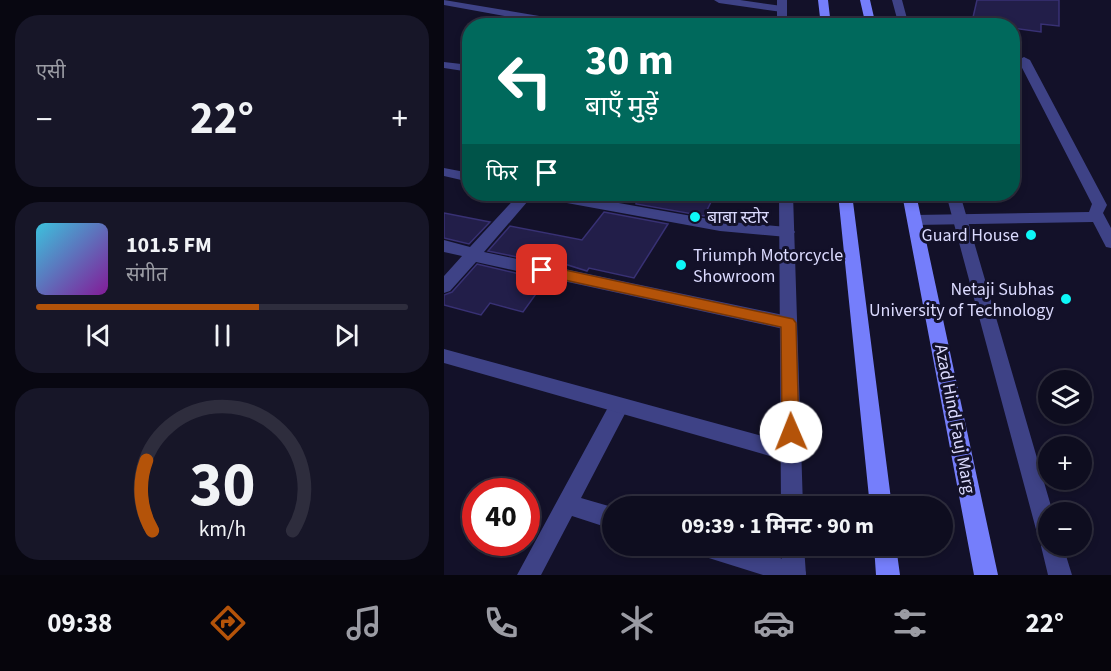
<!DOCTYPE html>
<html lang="hi">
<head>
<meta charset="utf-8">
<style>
  :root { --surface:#0e0d1f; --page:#171628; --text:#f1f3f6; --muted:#9b9ca4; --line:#2e2d3d; --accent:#b45309 }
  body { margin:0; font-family:"Source Sans 3","Noto Sans Devanagari",sans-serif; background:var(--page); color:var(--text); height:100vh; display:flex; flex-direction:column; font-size:22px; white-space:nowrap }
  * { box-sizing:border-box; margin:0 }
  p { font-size:20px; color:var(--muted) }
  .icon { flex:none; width:33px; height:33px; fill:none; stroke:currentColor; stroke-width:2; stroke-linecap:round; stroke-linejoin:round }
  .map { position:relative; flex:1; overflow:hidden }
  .side { display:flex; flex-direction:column; gap:15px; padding:15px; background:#080711; width:444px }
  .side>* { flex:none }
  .hud { position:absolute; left:18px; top:18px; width:558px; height:183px; border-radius:24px; box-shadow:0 3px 9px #0003,0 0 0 2px var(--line); background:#00695c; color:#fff; overflow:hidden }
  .buttons { position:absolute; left:594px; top:370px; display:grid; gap:12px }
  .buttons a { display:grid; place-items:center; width:54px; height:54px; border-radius:50%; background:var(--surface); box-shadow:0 3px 9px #0003,0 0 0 2px var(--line); font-size:30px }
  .speed { position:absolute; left:18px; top:478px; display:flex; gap:12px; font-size:30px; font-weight:700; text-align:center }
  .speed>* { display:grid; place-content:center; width:78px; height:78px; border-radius:50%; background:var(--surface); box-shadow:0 3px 9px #0003,0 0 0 2px var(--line); line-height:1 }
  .speed .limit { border:9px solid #d22; background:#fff; color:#111 }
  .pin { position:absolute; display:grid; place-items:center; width:51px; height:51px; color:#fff; margin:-26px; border-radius:12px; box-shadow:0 3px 9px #0006 }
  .me { position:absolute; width:66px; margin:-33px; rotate:359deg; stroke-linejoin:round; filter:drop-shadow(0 0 4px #0008) }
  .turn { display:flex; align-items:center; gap:21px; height:126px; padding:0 24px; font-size:27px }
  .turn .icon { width:78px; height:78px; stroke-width:2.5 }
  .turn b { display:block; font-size:42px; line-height:51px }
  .then { display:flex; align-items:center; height:57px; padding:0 24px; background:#0003; gap:12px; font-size:22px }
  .big { font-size:45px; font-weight:700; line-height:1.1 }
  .side .tile { flex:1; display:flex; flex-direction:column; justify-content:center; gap:9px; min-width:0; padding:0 21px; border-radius:24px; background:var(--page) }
  .side .dial { align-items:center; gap:0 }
  .dial svg { height:156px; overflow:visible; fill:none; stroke:var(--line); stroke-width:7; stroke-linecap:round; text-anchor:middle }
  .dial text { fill:var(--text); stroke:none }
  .song { display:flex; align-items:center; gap:18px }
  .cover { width:72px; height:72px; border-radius:9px; background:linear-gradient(135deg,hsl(190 70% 55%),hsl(290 70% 35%)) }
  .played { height:6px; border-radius:3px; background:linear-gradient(90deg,var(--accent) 60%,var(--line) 60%) }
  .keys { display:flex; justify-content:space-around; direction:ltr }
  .heat { display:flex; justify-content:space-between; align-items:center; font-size:33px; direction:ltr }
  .trip { position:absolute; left:158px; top:496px; width:351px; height:60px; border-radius:30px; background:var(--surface); box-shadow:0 3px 9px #0003,0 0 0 2px var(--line); font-weight:700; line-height:60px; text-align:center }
  .dock { display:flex; height:96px; justify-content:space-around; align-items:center; background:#06050c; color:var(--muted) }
  .dock .icon { width:42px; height:42px }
  .dock .active { color:var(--accent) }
  .dock b { font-size:27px; color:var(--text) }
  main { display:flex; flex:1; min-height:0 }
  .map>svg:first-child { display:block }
  .building { fill:#221e49; stroke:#383174; stroke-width:1.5 }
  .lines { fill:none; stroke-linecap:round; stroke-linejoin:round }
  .service { fill:#3e4286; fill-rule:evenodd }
  .minor { fill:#3e4286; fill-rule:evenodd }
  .tertiary { fill:#3e4286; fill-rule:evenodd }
  .secondary { fill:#757efb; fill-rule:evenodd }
  .route { fill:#b45309; stroke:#753606; stroke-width:1.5 }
  .poi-dot { fill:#0df7f7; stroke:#131129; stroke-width:2 }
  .labels { text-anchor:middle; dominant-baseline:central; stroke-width:6; stroke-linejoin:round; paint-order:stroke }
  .poi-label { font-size:18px; fill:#dbdafe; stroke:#131129; text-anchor:start }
  .street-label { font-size:18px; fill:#dbdafe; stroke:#131129 }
</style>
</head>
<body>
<main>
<section class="side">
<div class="tile"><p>एसी</p>
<div class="heat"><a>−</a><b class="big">22°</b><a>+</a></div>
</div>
<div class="tile">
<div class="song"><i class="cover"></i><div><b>101.5 FM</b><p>संगीत</p></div></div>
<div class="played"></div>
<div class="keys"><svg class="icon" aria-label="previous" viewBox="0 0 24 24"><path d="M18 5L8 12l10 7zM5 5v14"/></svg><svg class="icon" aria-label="pause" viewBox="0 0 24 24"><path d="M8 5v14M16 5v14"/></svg><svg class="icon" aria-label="next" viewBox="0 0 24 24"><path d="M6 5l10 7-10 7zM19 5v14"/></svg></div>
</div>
<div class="tile dial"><svg viewBox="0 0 100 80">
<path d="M14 69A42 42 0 1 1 86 69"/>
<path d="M14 69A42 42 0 0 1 11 33" stroke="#b45309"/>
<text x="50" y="56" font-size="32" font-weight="700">30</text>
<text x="50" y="72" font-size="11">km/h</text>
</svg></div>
</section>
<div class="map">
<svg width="667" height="575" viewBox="0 0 667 575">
  <rect width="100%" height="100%" fill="#131129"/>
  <path class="building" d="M533,0H615V26L597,24V32L568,28V26H527Z
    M193,194H271L260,216L192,204Z
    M160,212L224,224L190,278L145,268L143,271L114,262L112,265L44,251L66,226L138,240Z
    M0,213L46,222L25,244L0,238Z
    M33,264L102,280L79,312L46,303L37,315L0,305V295L8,292Z"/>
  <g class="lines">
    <path class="service" d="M580,57L586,60L663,205L659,213L667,228V248L662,247L649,222L471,225L464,220L471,215L645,212L648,204L574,60Z
      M175,398L182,400L185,406L137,498L168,507V529L128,516L97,575H73L168,400Z
      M249,546H298L358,565L362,573L361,575H319L252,554Z"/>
    <path class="minor" d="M0,0L137,23L142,26H116L0,5Z
      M270,0H296L338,6L343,9L338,12L275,3Z
      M448,0H458L465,26H455Z
      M0,62L26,65V72L0,68Z
      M0,168L26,173V182L0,176Z
      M75,194H90L40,252L344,316L350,318L353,323L350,328L344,330L32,262L6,291L0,293V276L18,256L0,252V240L26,247Z
      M94,194H124L276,221L343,227L348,228L351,232L348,236L343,237L276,231L101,199Z
      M502,194H516L609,513H604V546H619L628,575H604L597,546L599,542L593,533Z
      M0,349L347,444L354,446L357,453L354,460L347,462L0,363Z"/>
    <path class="tertiary" d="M333,0H343V26H333Z
      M335,194H349L359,507H337Z
      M338,546H360L362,575H338Z"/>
    <path class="secondary" d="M374,0H384L387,26H377Z
      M416,0H426L432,26H422Z
      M394,194H408L448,507H426Z
      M458,194H472L554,575H530Z
      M430,546H452L456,575H432Z"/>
  </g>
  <path class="route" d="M98,265L349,319L352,323L355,432L352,437L347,439L341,437L338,432L337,327L93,274L91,270Z"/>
  <g class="poi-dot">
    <circle cx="251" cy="217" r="6"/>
    <circle cx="587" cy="235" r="6"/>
    <circle cx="237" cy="265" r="6"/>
    <circle cx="622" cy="299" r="6"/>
  </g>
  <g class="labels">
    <g class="poi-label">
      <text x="263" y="217">बाबा स्टोर</text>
      <text x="575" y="235" text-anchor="end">Guard House</text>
      <text x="249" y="255">Triumph Motorcycle<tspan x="249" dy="21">Showroom</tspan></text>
      <text x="610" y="289" text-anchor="end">Netaji Subhas<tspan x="610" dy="21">University of Technology</tspan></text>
    </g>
    <g class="street-label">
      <text transform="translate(511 419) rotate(79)">Azad Hind Fauj Marg</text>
    </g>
  </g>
</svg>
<div class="buttons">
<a><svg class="icon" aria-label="layers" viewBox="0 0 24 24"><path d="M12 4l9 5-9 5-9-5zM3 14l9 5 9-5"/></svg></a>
<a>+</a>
<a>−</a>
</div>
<div class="speed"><div class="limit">40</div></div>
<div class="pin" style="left:98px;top:270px;background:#d93025"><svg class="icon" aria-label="arrive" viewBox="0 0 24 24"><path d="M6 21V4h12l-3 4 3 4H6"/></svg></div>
<svg class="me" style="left:347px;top:432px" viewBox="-20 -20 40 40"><circle r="19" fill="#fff"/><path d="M0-13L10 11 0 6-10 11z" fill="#b45309"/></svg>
<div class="trip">09:39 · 1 मिनट · 90 m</div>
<div class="hud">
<div class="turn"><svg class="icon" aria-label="left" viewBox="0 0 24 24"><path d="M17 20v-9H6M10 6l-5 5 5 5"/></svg><div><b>30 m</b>बाएँ मुड़ें</div></div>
<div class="then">फिर<svg class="icon" aria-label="arrive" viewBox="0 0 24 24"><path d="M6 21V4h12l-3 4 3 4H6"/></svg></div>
</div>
</div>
</main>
<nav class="dock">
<b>09:38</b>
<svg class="icon active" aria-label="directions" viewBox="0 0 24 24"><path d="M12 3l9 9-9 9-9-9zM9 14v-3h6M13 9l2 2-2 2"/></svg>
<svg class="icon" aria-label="music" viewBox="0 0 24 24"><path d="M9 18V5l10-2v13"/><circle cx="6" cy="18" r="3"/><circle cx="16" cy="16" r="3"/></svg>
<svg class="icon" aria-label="phone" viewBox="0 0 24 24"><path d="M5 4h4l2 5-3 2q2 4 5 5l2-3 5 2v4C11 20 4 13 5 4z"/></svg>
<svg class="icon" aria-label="climate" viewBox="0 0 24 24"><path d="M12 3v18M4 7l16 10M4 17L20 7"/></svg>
<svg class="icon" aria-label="car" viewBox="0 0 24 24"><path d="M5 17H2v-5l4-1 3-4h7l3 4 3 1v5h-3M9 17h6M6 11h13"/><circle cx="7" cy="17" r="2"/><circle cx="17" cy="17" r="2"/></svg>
<svg class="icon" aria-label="filters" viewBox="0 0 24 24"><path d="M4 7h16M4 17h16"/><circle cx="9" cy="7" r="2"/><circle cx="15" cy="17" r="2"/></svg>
<b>22°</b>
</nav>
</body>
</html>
